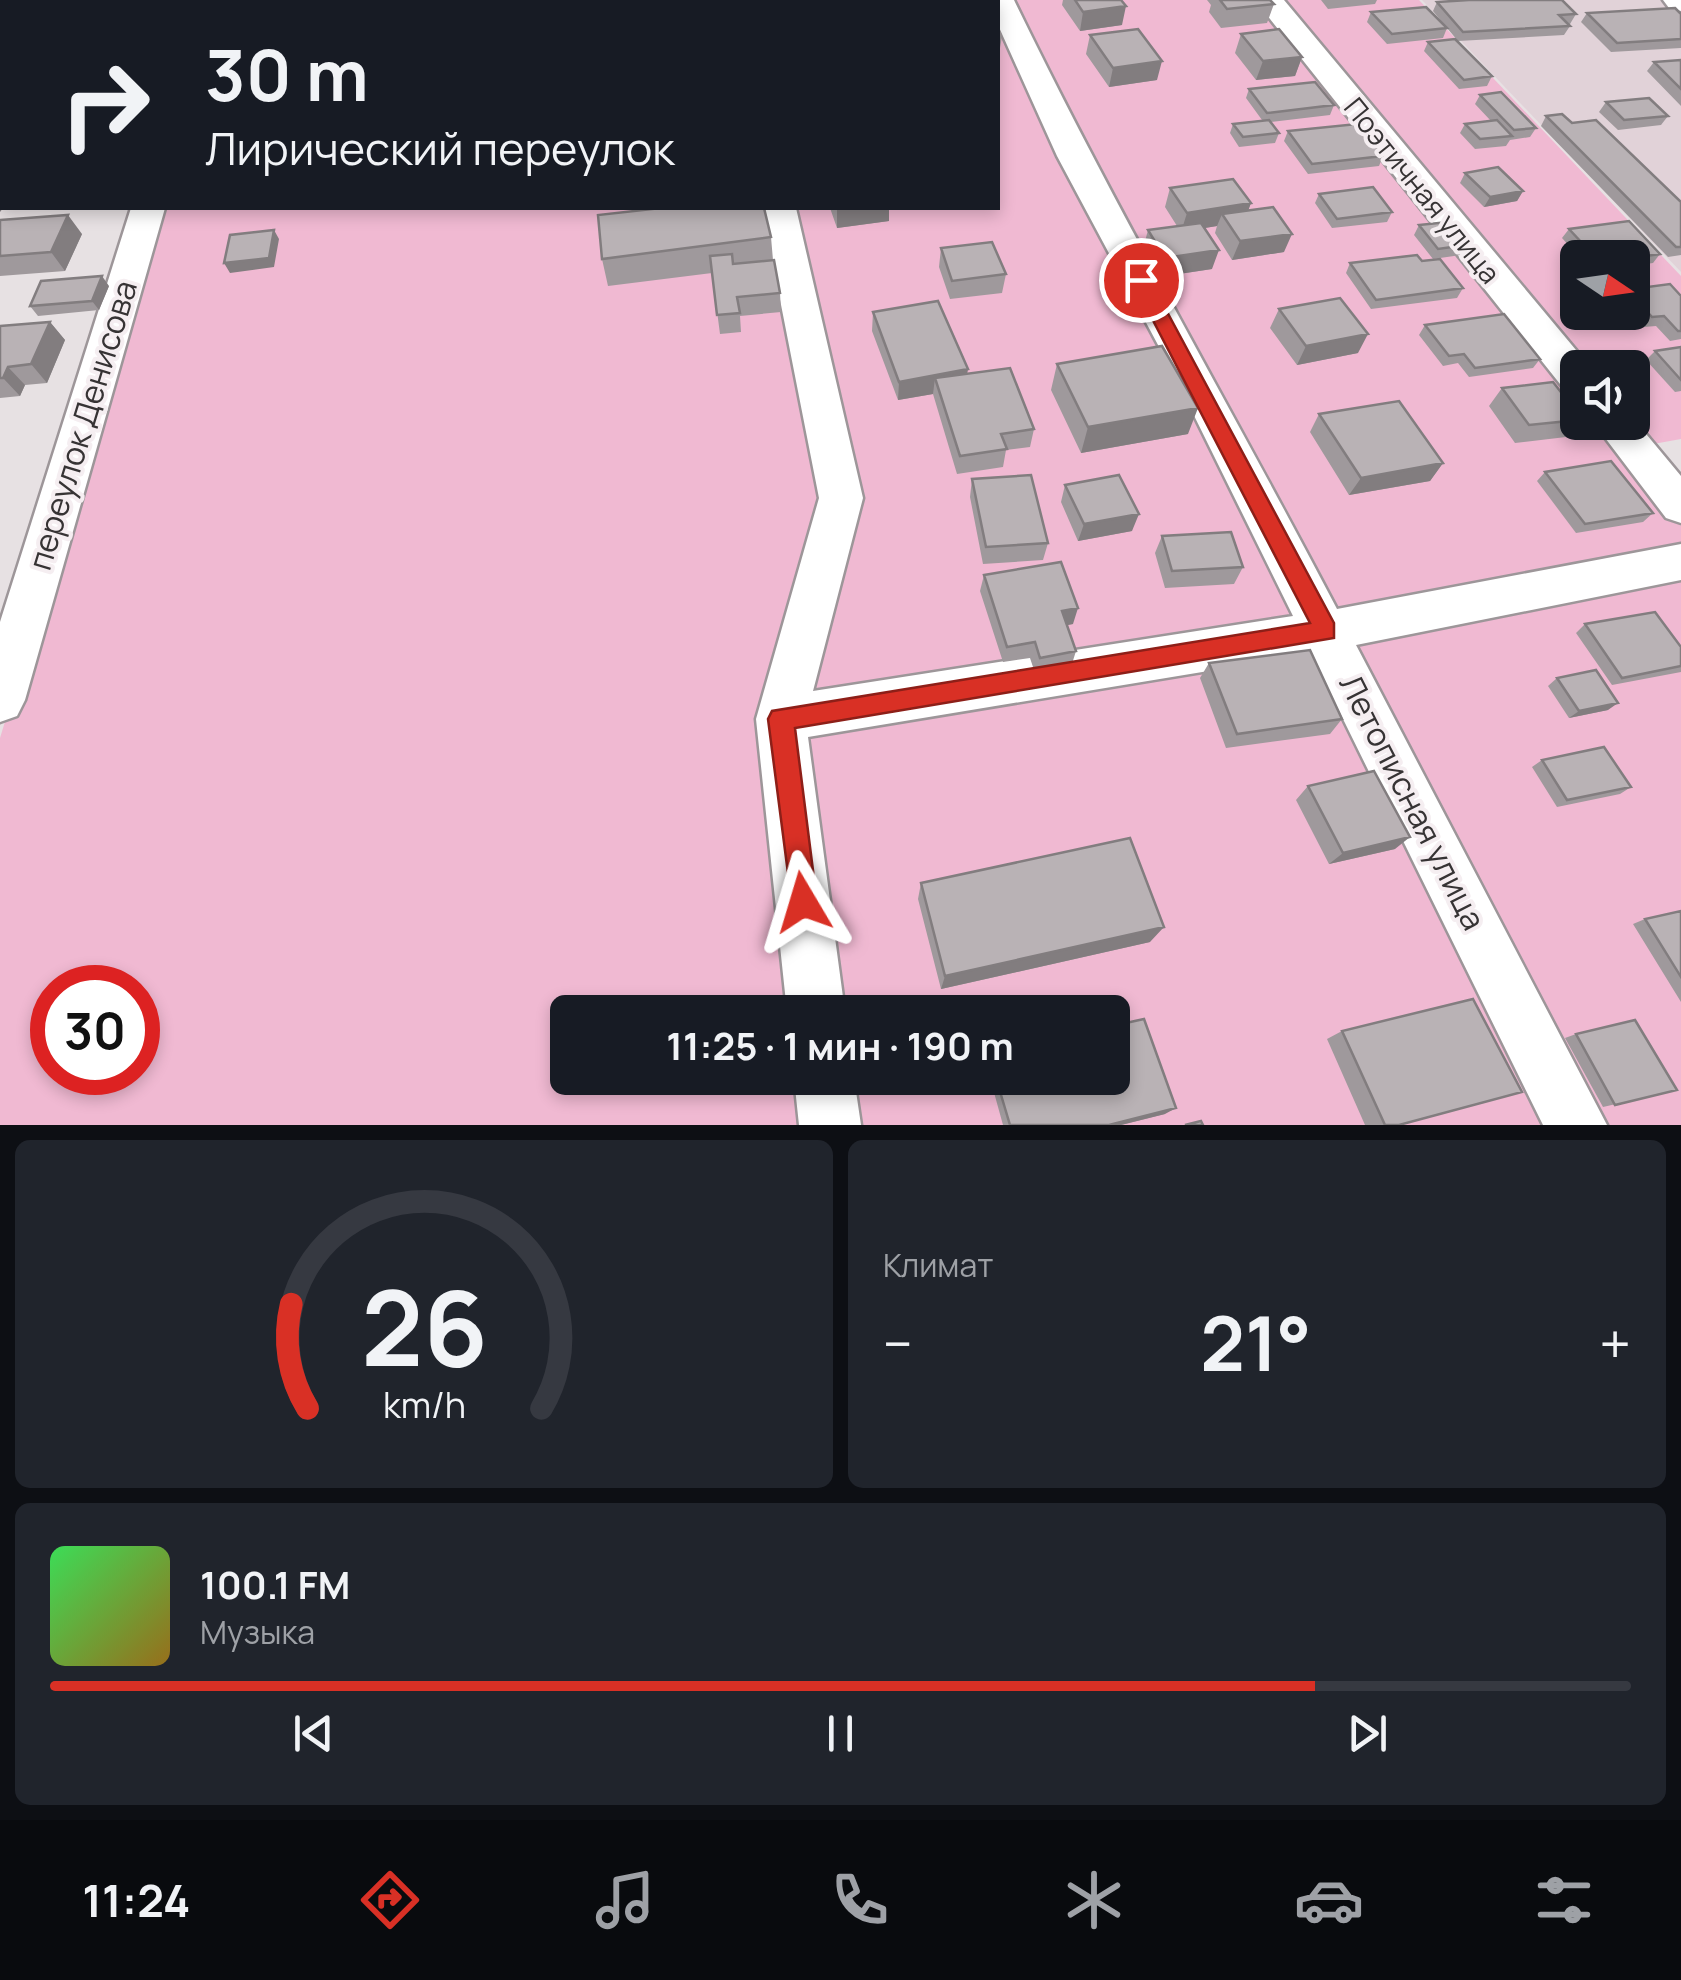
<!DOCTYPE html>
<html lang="ru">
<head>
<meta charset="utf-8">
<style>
  :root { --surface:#171b24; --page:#20242c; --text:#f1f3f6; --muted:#9ea1a6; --line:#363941; --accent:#d93025 }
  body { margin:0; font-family:Manrope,sans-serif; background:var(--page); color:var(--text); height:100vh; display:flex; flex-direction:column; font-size:38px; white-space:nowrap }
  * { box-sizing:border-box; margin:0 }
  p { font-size:32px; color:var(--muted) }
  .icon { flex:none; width:55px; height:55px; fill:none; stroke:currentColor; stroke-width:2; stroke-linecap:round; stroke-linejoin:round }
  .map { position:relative; height:1125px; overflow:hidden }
  .panel { display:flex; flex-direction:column; gap:15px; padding:15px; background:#0d0f14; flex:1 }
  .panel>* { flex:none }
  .top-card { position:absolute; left:0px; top:0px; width:1000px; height:210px; box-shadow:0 5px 15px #0003; background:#171b24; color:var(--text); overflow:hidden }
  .needle { width:65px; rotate:103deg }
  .fabs { position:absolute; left:1560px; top:240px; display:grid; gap:20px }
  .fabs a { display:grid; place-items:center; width:90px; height:90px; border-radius:15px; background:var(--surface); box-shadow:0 5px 15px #0003; font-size:50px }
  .speed { position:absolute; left:30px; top:965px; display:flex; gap:20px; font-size:50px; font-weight:700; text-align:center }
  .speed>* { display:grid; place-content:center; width:130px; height:130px; border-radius:50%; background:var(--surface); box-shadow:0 5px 15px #0003; line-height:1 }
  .speed .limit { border:15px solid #d22; background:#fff; color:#111 }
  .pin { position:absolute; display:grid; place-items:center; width:85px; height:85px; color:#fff; margin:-42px; border:5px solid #fff; border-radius:50%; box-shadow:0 2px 10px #0007 }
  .me { position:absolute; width:110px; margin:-55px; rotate:353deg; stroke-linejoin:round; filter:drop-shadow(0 0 8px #0008) }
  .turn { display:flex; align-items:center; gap:35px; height:210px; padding:0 40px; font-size:45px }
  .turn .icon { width:130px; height:130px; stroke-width:2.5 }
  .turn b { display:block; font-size:70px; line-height:85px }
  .big { font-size:75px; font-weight:700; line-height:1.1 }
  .panel .tile { flex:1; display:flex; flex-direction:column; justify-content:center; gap:15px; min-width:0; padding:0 35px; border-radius:15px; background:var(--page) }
  .panel .dial { align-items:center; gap:0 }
  .dial svg { height:260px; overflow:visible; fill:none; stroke:var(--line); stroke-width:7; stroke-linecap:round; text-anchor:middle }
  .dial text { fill:var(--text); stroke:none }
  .song { display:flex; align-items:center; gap:30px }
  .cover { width:120px; height:120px; border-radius:15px; background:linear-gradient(135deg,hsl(130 70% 55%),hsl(40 70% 35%)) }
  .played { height:10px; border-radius:5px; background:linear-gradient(90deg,var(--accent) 80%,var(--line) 80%) }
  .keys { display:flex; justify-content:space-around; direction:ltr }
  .heat { display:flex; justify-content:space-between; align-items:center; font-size:55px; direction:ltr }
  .panel .tiles { flex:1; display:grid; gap:15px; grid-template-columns:1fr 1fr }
  .tile:last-child { grid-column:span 2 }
  .trip { position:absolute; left:550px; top:995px; width:580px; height:100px; border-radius:15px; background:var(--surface); box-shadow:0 5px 15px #0003; font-weight:700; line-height:100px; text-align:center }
  .tabs { display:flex; height:160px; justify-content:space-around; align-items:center; background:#090b0e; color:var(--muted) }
  .tabs .icon { width:70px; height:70px }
  .tabs .selected { color:var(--accent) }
  .tabs b { font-size:45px; color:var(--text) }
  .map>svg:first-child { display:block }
  .built { fill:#e1d2d8 }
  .green { fill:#f0b9d2; fill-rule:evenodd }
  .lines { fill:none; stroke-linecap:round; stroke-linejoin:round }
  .minor-casing { stroke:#9d9699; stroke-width:5 }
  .tertiary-casing { stroke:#9d9699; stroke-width:5 }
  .minor { fill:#fff; fill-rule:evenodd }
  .tertiary { fill:#fff; fill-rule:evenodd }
  .wall { fill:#9f999c }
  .shaded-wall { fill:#827d7f }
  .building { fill:#b9b2b5; stroke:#827d7f; stroke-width:2.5 }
  .route { fill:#d93025; stroke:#8d1f18; stroke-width:2.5 }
  .labels { text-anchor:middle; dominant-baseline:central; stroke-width:8; stroke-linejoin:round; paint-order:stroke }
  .far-street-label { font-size:28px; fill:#363334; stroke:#f5eef1 }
  .street-label { font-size:32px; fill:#363334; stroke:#f5eef1 }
</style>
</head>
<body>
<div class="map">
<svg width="1681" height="1125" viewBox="0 0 1681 1125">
  <rect width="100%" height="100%" fill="#e7e1e3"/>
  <path class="built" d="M1422,0H1662L1681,19V272Z"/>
  <path class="green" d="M226,0H1419L1681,276V439L1620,450L1681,526V1125H0V738L162,208H998V2ZM1578,258H1632V312H1578ZM1578,368H1632V422H1578ZM52,988H138V1072H52ZM568,1012H1112V1078H568Z"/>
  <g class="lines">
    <g class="minor-casing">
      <path id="minor" d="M136,0H199L135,2Z
        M721,0H749V2H721Z
        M986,0H1014C1114,207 1230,405 1337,609L1681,544V580L1356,645L1607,1125H1543L1311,654L808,737L845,1012H787L756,719L819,498L762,208H796L863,498L813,691L1293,616L1173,373L1057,156L998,25V2Z
        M1255,0H1284L1591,368H1578V393L1564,389Z
        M0,5H2V21H0Z
        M131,208H165L25,700L17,716L0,722V622Z
        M1632,417L1681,476V523L1666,518L1593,422H1632Z
        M794,1078H854L861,1125H799Z"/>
    </g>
    <g class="tertiary-casing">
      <path id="tertiary" d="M1663,0H1681V11L1669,8Z"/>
    </g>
    <use href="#minor" class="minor"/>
    <use href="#tertiary" class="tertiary"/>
  </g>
  <path class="wall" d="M1063,0H1121L1122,25L1080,31L1062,5Z
    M1207,0H1270L1274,4L1267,23L1221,28L1209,12L1211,5Z
    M1321,0H1377L1375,4L1328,9Z
    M1437,2L1576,14L1570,24H1568L1570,26L1564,35L1458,41L1447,28L1443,38L1387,44L1367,22L1371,12L1446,27L1433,11Z
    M1587,13L1681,14V48L1611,52L1581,22Z
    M998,26L1002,36L999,54H998Z
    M1241,34L1302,57L1295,76L1256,80L1235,53Z
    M1090,35L1157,80L1109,87L1086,54Z
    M1428,42L1492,76L1487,86L1459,89L1424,51Z
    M1681,60V106L1647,71L1654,62Z
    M1249,89L1334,105L1330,115L1271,122L1279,133L1275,143L1239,147L1230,133L1233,124L1262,120L1246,98Z
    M1480,95L1536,128L1530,137L1510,140L1506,146L1475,149L1460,133L1465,124L1491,121L1475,104Z
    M1606,102L1668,116L1661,125L1618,130L1599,112Z
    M1546,116L1572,123L1681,202V255L1668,257L1541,126Z
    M1288,131L1383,156L1379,166L1308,174L1284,141Z
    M1465,173L1523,191L1517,201L1484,207L1460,183Z
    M1170,188L1251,203L1248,210L1284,252L1232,260L1215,233L1217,226L1204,228L1212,269L1159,277L1143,249L1148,230L1177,226L1165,207Z
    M1319,194L1392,212L1387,222L1332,228L1315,203Z
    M830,208H889V221L837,228Z
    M0,220L82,234L65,271L0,276Z
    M1419,225L1466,245L1461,255L1433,259L1414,235Z
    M1569,229L1660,254L1653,263L1632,266V258H1580L1562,238Z
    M771,237L773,260L780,293L781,312L740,316L741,332L720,334L712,273L608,286L602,259Z
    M941,248L1006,274L1002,293L950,299L939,267Z
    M1422,261L1463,288L1457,298L1371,309L1346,273L1350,263Z
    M109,286L99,310L38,316L30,306Z
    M1632,289L1681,296V339L1670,341L1656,326L1644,327L1632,312Z
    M1279,309L1358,353L1297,365L1270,328Z
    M873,312L967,374L1034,429L1030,447L1006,450L1003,467L957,474L933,394L898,400L872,331Z
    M50,322L65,340L47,383L25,385L20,396L0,398V326Z
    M1425,325L1540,359L1533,368L1469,377L1458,363L1443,366L1419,335Z
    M1681,347V391L1675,392L1646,360L1655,351Z
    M1057,364L1188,434L1081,453L1051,390Z
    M1502,388L1578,414V422L1566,437L1515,443L1489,406Z
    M1319,414L1443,463L1430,481L1349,495L1310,432Z
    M1545,472L1653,513L1643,522L1576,533L1537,481Z
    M972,479L1048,543L1043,560L983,564L970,497Z
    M1065,485L1132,531L1078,541L1061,502Z
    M1162,536L1243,567L1234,584L1165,588L1155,553Z
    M984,575L1073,624L1067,625L1076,651L1071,667L1035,673L1030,658L1003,662L980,591Z
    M1585,624L1681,647V672L1612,685L1576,633Z
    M1209,663L1342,719L1330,734L1226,748L1200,678Z
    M1557,678L1608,710L1569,718L1548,686Z
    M1542,760L1631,787L1620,794L1557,807L1532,767Z
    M1308,786L1395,849L1329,864L1296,800Z
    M921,883L1150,942L941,989L918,899Z
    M1681,911V1002L1633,924L1645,919Z
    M1342,1031L1401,1125H1365L1327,1039Z
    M1576,1034L1677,1090L1603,1107L1565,1038Z
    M990,1078H1112L1165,1114L1121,1125H1003Z"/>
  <path class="shaded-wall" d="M1126,6L1122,25L1080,31L1083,12Z
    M1302,57L1295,76L1256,80L1263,61Z
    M1162,61L1157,80L1109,87L1113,68Z
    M2,163L3,208L0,212V166Z
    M1523,191L1517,201L1484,207L1490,197Z
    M1251,203L1244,222L1222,214L1217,226L1181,232L1187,213Z
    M850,208H889V221L837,228V209Z
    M68,215L82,234L65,271L51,252Z
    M274,230L279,239L274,267L230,273L224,263Z
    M1292,234L1284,252L1232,260L1240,241Z
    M1219,250L1212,269L1159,277L1165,258Z
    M102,276L109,286L99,310L92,301Z
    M50,322L65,340L47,383L31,364Z
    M1368,334L1358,353L1297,365L1306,346Z
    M8,367L25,385L20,396L3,378Z
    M968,369L965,388L935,378L933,394L898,400L899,382Z
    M1198,408L1188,434L1081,453L1088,427Z
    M1443,463L1430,481L1349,495L1361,478Z
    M1139,514L1132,531L1078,541L1084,524Z
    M1078,608L1073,624L1057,627L1062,611Z
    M1618,703L1608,710L1569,718L1579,711Z
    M1410,837L1395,849L1329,864L1343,853Z
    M1164,927L1150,942L941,989L945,976Z
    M1176,1108L1165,1114L1121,1125H1109Z"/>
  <path class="building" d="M353,0H411L410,2H352Z
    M1075,0H1121L1126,6L1083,12Z
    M1220,0H1270L1274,4L1227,9Z
    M1469,0H1562L1576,14L1559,15L1570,26L1463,32L1437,2Z
    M1426,7L1447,28L1392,34L1371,12Z
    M1675,8L1681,14V39L1617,43L1587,13Z
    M1138,29L1162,61L1113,68L1090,35Z
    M1279,29L1302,57L1263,61L1241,34Z
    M1455,39L1492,76L1464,80L1428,42Z
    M1681,60V89L1654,62Z
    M1315,82L1334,105L1267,113L1249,89Z
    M1501,92L1536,128L1514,130L1480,95Z
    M1649,98L1668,116L1624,120L1606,102Z
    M1562,114L1572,123L1596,120L1681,202V247H1676L1546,116Z
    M1269,120L1279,133L1243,137L1233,124Z
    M1497,120L1512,136L1480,139L1465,124Z
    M1357,124L1383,156L1312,164L1288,131Z
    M1498,167L1523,191L1490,197L1465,173Z
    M1233,179L1251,203L1187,213L1170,188Z
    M1373,187L1392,212L1337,219L1319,194Z
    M1273,207L1292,234L1240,241L1222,214Z
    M661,208H764L771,237L602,259L598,215Z
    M68,215L51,252L0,256V220Z
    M1629,221L1660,254L1631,258H1596L1569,229Z
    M1448,222L1466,245L1438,249L1419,225Z
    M1201,223L1219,250L1165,258L1148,230Z
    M274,230L269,258L224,263L230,235Z
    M992,242L1006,274L952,281L941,248Z
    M732,254L733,264L774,260L780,293L737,297L740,313L717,315L710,256Z
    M1417,255L1422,261L1440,259L1463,288L1376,300L1350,263Z
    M102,276L92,301L30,306L41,281Z
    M1670,284L1681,296V331H1678L1664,316L1652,317L1632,295V289Z
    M1340,298L1368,334L1306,346L1279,309Z
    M938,301L968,369L899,382L873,312Z
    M1504,314L1540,359L1475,368L1464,354L1449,356L1425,325Z
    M50,322L31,364L8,367L3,378H0V326Z
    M1162,346L1198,408L1088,427L1057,364Z
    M1681,347V380L1655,351Z
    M1010,368L1034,429L1001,434L1007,449L960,456L935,378Z
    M1553,382L1578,414V420L1529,425L1502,388Z
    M1399,401L1443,463L1361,478L1319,414Z
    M1611,461L1653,513L1585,524L1545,472Z
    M1031,475L1048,543L986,547L972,479Z
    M1119,475L1139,514L1084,524L1065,485Z
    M1231,532L1243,567L1172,571L1162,536Z
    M1061,562L1078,608L1062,611L1076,651L1040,658L1035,642L1007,647L984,575Z
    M1655,612L1681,647V666L1622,678L1585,624Z
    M1310,650L1342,719L1237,734L1209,663Z
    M1596,670L1618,703L1579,711L1557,678Z
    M1604,747L1631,787L1567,800L1542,760Z
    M1374,771L1410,837L1343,853L1308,786Z
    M1130,838L1164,927L945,976L921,883Z
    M1681,911V977L1645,919Z
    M1473,999L1522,1092L1399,1125H1385L1342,1031Z
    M1144,1019L1176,1108L1109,1125H1010L996,1078H1112V1026Z
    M1635,1020L1677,1090L1615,1105L1576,1034Z
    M1201,1121L1203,1125H1185Z"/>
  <path class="route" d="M1141,274L1150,280L1334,623V638L795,728L817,902L813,912L803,916L793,912L768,719L772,711L1310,623L1132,280Z"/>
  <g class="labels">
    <g class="far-street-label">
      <text transform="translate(1423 190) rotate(51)">Поэтичная улица</text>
    </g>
    <g class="street-label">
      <text transform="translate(82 425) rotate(-73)">переулок Денисова</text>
      <text transform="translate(1413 802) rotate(63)">Летописная улица</text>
    </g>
  </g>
</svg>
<div class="fabs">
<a><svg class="needle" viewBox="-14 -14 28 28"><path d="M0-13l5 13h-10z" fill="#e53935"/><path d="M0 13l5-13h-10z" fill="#9ea1a6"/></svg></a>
<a><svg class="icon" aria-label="sound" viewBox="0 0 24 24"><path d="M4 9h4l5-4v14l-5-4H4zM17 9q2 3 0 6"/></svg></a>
</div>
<div class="speed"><div class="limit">30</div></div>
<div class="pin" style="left:1141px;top:280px;background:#d93025"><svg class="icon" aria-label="arrive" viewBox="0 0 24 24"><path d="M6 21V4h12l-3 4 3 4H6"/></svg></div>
<svg class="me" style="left:803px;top:902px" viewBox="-20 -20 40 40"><path d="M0-17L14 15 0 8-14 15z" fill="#d93025" stroke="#fff" stroke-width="4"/></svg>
<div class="trip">11:25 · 1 мин · 190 m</div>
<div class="top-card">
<div class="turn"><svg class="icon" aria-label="right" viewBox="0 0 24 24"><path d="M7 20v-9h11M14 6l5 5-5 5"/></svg><div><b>30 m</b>Лирический переулок</div></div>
</div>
</div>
<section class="panel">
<div class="tiles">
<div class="tile dial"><svg viewBox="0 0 100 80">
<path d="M14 69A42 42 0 1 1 86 69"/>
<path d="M14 69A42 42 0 0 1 9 37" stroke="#d93025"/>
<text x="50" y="56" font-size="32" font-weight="700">26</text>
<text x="50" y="72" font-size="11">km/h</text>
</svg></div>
<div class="tile"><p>Климат</p>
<div class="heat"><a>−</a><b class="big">21°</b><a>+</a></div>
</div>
<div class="tile">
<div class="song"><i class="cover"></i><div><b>100.1 FM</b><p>Музыка</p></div></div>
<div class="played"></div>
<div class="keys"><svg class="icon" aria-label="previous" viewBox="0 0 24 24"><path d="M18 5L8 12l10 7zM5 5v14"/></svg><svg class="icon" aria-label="pause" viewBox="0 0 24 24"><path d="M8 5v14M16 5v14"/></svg><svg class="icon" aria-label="next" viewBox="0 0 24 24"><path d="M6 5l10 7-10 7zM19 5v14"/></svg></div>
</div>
</div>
</section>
<nav class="tabs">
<b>11:24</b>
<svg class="icon selected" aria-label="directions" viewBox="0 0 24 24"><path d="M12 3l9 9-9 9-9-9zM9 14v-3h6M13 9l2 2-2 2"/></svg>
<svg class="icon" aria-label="music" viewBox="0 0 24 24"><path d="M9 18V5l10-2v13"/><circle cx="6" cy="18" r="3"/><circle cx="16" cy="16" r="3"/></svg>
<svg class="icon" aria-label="phone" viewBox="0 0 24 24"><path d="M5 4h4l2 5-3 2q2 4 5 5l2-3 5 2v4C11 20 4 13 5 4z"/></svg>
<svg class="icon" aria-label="climate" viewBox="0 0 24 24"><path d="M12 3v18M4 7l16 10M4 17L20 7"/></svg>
<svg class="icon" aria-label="car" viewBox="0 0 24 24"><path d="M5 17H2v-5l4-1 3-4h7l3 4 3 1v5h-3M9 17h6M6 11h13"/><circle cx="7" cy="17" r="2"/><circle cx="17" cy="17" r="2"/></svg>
<svg class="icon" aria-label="filters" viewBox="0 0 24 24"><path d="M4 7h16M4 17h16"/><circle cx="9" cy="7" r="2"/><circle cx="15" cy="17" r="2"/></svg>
</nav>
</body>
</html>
